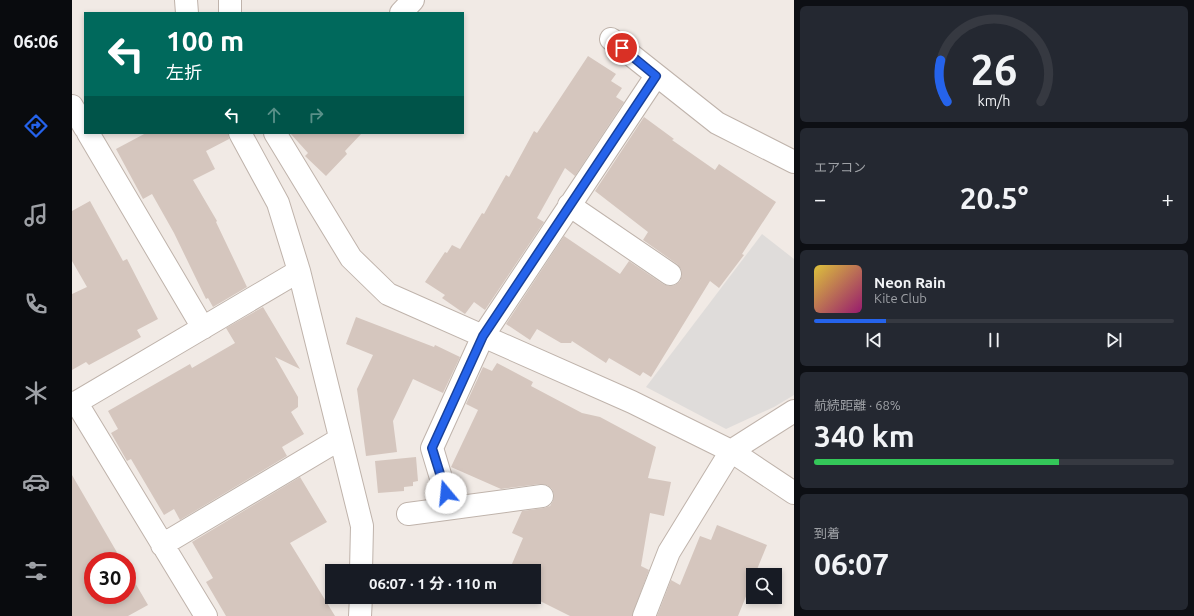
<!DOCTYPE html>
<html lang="ja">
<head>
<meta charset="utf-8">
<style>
  :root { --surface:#171b24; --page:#242831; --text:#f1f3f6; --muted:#9ea1a6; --line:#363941; --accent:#2563eb }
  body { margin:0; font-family:Ubuntu,"Noto Sans JP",sans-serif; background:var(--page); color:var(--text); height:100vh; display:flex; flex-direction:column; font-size:15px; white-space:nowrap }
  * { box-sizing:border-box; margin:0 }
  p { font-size:13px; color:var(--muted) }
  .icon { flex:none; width:22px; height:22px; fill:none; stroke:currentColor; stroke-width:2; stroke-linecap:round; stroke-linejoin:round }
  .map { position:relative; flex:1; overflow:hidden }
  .drawer { display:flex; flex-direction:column; gap:6px; padding:6px; background:#0d0f14; width:400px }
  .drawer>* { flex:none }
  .hud { position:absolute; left:12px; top:12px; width:380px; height:122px; border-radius:0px; box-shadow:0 2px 6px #0003; background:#00695c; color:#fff; overflow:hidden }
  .buttons { position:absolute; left:674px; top:568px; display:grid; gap:8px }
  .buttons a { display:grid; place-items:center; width:36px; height:36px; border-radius:0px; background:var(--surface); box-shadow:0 2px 6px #0003; font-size:20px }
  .speed { position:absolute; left:12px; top:552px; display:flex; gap:8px; font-size:20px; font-weight:700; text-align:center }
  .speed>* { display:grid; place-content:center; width:52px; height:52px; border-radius:50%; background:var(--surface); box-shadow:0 2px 6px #0003; line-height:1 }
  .speed .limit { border:6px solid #d22; background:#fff; color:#111 }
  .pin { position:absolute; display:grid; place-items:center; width:34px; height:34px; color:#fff; margin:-17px; border:2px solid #fff; border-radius:50%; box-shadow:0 1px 4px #0007 }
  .me { position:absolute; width:44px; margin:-22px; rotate:343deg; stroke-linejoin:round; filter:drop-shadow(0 0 3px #0008) }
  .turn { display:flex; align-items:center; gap:14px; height:84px; padding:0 16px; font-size:18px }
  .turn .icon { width:52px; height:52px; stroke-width:2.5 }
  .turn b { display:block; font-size:28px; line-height:34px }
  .lanes { display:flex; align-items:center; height:38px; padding:0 16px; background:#0003; justify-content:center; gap:20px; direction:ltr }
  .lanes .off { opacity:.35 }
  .big { font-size:30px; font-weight:700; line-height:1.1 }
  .drawer .card { flex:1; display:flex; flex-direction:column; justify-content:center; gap:6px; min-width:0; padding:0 14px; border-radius:6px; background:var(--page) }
  .drawer .dial { align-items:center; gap:0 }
  .dial svg { height:104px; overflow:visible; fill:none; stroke:var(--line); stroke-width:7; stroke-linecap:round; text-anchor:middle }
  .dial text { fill:var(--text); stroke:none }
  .song { display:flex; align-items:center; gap:12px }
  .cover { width:48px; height:48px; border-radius:6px; background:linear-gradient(135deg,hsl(50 70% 55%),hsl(320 70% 35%)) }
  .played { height:4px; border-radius:2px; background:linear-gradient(90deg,var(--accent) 20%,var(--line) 20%) }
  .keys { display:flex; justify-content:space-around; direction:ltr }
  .heat { display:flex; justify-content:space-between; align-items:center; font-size:22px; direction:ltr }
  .charge { height:6px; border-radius:3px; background:linear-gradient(90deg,#34c759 68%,var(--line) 0) }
  .trip { position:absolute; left:253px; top:564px; width:216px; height:40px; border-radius:0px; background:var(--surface); box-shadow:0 2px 6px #0003; font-weight:700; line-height:40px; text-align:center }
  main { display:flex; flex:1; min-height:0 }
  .dock { display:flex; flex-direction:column; width:72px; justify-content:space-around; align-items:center; background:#090b0e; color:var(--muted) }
  .dock .icon { width:28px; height:28px }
  .dock .active { color:var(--accent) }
  .dock b { font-size:18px; color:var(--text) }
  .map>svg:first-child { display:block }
  .parking { fill:#dfdcda }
  .building { fill:#d5c6be }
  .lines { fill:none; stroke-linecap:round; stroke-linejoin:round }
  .minor-casing { stroke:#bfb3ab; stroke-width:24 }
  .minor { stroke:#fff; stroke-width:22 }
  .route-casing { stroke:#184099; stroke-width:10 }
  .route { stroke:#2563eb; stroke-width:7 }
</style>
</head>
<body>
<main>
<nav class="dock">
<b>06:06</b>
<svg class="icon active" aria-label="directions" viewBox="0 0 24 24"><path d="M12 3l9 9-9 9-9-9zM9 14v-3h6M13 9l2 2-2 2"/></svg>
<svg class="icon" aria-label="music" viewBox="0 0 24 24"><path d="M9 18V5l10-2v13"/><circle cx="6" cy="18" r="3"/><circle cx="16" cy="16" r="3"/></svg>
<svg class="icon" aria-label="phone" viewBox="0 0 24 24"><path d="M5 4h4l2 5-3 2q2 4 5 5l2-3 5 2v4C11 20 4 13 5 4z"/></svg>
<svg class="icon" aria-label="climate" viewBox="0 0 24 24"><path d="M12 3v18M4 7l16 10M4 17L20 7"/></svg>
<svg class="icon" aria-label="car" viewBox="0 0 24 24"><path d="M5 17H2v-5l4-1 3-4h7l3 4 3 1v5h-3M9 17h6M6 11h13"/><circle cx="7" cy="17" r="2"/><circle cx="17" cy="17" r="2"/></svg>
<svg class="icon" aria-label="filters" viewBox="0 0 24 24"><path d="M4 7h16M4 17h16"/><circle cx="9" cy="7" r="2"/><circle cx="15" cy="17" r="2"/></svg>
</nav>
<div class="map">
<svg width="722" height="616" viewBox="0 0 722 616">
  <rect width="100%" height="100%" fill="#f1eae5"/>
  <path class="parking" d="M690,234L722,259V395L702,407L654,429L574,387Z"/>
  <path class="building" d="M516,56L544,74L539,81L550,88L544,97L552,102L503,176L493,168L465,218L472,222L413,310L402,302L393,314L370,298L373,295L353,282L373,252L375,253L380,245L388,249L410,213L412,214L434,175L437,177L462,131L465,133Z
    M572,117L602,139L600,140L643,170L647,164L704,202L670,254L672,255L647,288L638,281L579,377L571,372L568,376L537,358L534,363L500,341L499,343H489L465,329L458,340L434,324L492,236L548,274L557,261L591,284L597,286L603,285L608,281L610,275L609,269L605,264L571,240L576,232L523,191Z
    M74,133H156L157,139L134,151L143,169L121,180L145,221L144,222L175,287L141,307L136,298L134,299L102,233L80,194L71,199L44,149Z
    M218,133H290L273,151L275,154L254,176L233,156L236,153Z
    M18,201L51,261L55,259L86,319L65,330L69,337L17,365L14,362L0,370V294L15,287L0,261V211Z
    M191,307L228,369L203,357L226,397V407L219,412L232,434L210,447L215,456L108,520L102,509L92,515L59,459L55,461L39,433L46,429L36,411L118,364L120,368L163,343L154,328Z
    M284,317L362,347L363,345L388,357L371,393L341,379L321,421L325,452L294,456L285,389L301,355L274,344Z
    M425,363L461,382L459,386L510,413L528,417L584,447L576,478L599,482L592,516L578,513L569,566L577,570L560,616H498L466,600L464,602L452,597H462V571H437L451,538L440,533L450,511L472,508L478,506L481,501L482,495L480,489L475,485L468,484L429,489L379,467L406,410L394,404L411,367L420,371Z
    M344,457L346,481L341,482V486L332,487V491L306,493L303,461Z
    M0,475L50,561H21V595H55V569L76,605L56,616H0Z
    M228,477L255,522L218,543L263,616H154L134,582L141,578L120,542Z
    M645,525L695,545L666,616H585L599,580L608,585L628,536L639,540Z"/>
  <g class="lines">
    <g class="minor-casing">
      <path id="minor" d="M114,0L115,13
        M158,13V0
        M329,13L341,0
        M539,39L645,123L722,162
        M0,106L13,128
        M16,133L131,328
        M168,133L206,203L227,271L290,526L289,571
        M203,133L279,258L316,294L560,402L659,451L722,493
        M497,205L598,274
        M4,402L134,616
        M0,405L227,271
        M378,508L360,448L411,336L584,76
        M336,514L470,496
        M90,545L268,439
        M288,616L289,597
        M572,616L597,552L659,451L722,411"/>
    </g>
    <use href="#minor" class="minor"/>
  </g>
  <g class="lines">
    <g class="route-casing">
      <path id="route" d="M374,493L360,448L411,336L584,76L550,48"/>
    </g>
    <use href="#route" class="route"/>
  </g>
</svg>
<div class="buttons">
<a><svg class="icon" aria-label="search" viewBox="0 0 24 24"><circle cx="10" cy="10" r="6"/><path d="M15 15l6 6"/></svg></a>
</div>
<div class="speed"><div class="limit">30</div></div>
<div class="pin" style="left:550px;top:48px;background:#d93025"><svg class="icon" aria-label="arrive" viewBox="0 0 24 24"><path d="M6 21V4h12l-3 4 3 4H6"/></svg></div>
<svg class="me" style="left:374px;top:493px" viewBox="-20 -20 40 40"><circle r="19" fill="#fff"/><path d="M0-13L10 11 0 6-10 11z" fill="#2563eb"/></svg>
<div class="trip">06:07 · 1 分 · 110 m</div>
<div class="hud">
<div class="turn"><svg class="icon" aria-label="left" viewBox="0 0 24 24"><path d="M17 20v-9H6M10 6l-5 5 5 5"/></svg><div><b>100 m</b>左折</div></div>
<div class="lanes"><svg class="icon" aria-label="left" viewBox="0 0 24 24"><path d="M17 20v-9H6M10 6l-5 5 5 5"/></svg><svg class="icon off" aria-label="ahead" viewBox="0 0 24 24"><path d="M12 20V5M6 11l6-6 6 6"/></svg><svg class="icon off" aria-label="right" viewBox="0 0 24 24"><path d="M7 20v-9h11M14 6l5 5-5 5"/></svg></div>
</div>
</div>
<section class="drawer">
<div class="card dial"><svg viewBox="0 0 100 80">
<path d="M14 69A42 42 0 1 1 86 69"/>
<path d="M14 69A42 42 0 0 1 9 37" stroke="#2563eb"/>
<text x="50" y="56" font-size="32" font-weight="700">26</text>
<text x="50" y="72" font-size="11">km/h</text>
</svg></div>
<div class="card"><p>エアコン</p>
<div class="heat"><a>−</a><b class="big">20.5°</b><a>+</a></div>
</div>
<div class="card">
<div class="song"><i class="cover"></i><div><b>Neon Rain</b><p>Kite Club</p></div></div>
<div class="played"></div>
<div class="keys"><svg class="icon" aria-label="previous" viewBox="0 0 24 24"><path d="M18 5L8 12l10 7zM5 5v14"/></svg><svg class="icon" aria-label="pause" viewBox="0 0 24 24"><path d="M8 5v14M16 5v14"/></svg><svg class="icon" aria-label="next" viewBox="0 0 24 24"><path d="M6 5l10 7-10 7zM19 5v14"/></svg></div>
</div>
<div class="card"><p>航続距離 · 68%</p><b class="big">340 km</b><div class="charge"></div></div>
<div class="card"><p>到着</p><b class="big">06:07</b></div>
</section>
</main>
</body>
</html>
